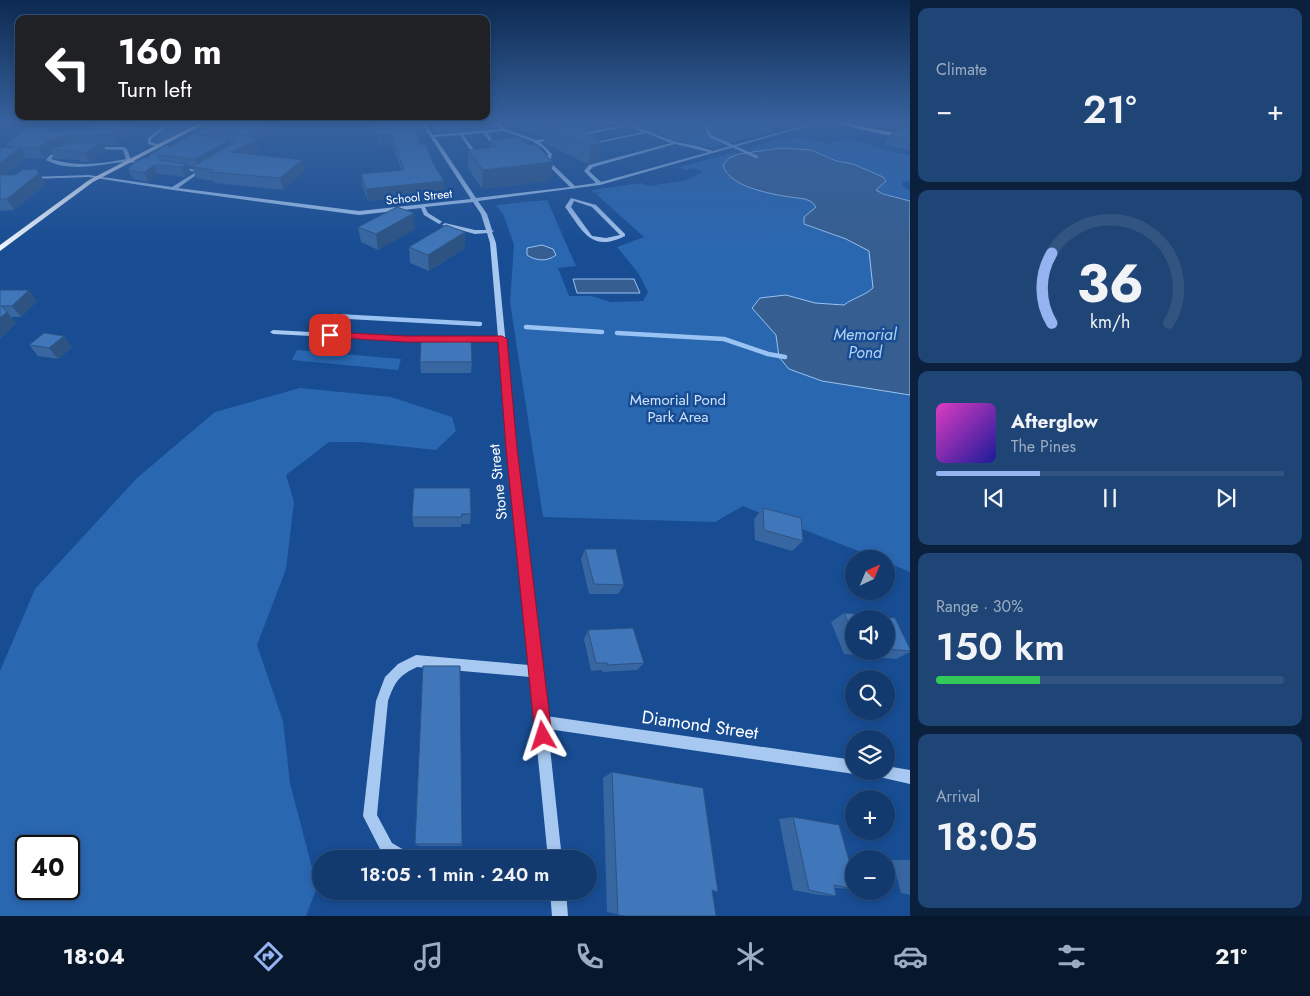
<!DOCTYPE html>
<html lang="en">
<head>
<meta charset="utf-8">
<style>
  :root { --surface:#123a6e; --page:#1f4576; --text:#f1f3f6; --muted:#9cadc2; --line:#315481; --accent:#95b2f1 }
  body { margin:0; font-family:Jost,sans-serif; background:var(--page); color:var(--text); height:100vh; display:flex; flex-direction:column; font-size:19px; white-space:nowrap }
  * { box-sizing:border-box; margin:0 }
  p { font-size:16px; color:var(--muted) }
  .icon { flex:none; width:28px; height:28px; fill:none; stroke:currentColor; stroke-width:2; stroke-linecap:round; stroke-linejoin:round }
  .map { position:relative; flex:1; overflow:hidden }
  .panel { display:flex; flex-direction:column; gap:8px; padding:8px; background:#0a203c; width:400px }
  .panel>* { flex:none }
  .guide { position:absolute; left:15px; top:15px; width:475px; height:105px; border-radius:10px; box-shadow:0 2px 8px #0003,0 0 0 1px var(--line); background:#202124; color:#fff; overflow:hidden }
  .needle { width:32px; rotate:44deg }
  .controls { position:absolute; left:845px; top:550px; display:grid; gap:10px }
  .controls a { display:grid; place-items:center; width:50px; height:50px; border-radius:50%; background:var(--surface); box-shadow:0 2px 8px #0003,0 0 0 1px var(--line); font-size:25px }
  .speed { position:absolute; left:15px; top:835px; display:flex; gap:10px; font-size:25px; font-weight:700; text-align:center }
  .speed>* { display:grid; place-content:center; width:65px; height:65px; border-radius:50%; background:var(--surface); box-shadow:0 2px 8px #0003,0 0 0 1px var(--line); line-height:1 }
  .speed .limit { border:2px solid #111; border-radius:8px; background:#fff; color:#111 }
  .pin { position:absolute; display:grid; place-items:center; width:42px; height:42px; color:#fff; margin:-21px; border-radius:10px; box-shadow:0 2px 8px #0006 }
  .me { position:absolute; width:55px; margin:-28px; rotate:354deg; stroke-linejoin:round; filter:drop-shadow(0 0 4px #0008) }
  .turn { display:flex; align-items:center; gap:18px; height:105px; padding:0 20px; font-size:22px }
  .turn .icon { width:65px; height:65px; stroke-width:2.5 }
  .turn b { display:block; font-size:35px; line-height:42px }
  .big { font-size:38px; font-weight:600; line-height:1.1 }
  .panel .widget { flex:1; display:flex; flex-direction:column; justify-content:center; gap:8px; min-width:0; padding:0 18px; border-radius:10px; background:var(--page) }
  .panel .dial { align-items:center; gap:0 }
  .dial svg { height:130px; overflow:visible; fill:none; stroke:var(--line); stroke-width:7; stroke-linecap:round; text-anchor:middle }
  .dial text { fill:var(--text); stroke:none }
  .song { display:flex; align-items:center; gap:15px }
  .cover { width:60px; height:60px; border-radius:8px; background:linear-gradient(135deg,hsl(310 70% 55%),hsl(240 70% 35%)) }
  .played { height:5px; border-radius:2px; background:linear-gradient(90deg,var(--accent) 30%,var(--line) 30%) }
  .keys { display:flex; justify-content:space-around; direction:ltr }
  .heat { display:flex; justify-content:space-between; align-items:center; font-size:28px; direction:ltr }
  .charge { height:8px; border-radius:4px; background:linear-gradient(90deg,#34c759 30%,var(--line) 0) }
  .trip { position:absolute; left:312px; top:850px; width:285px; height:50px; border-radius:25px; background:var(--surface); box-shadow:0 2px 8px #0003,0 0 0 1px var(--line); font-weight:600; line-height:50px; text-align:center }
  .dock { display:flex; height:80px; justify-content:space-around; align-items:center; background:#07172c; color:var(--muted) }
  .dock .icon { width:35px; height:35px }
  .dock .selected { color:var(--accent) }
  .dock b { font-size:22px; color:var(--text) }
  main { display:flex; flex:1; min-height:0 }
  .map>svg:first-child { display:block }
  .green { fill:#2a67b1; fill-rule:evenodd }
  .water { fill:#365e90; stroke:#9ac3f3 }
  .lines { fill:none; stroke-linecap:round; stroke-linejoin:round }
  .stream-far1 { stroke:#9ac3f3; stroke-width:2.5 }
  .stream { stroke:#9ac3f3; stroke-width:4.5 }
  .minor { fill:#a7c8f0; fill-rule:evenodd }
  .major { fill:#f0f6ff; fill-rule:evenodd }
  .wall { fill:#3766a0; fill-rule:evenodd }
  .shaded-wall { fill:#2d5382 }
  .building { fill:#4077ba; stroke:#2d5382 }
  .route { fill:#e11d48; stroke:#92132f }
  .labels { text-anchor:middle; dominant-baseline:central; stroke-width:5; stroke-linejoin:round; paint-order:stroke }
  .far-street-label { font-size:12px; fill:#fff; stroke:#184d93 }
  .park-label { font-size:15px; fill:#cee2fb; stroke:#184d93 }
  .street-label { font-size:15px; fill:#fff; stroke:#184d93 }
  .water-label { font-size:16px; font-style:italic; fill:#b3d2f7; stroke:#184d93 }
  .near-street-label { font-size:18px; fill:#fff; stroke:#184d93 }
</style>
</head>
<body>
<main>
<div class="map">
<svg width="910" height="916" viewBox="0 0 910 916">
  <rect width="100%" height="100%" fill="#184d93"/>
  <path class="green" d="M179,121H198L163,141H154Z
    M428,121H489L496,128L438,134Z
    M508,121H747L776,130L711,148L677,141L625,122L539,136L514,127Z
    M803,137L828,144L847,138L885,150L910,155V182L903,181L902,186L910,190V201L883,194L876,190L881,185L883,177L877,174C837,161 799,139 755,152L749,149L773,141Z
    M735,152L743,154L732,157L739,183L765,192L805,199L812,202L816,207L804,217V224L846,239L869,251L873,288C864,296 853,298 844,305L815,303L786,295L752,308L776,335L779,357L789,369L822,381L910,395V572L886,562V559H879L743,506L715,522L543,517L510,302L514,245L504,216L496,205L547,200L576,266L558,268L569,296H591L611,302L643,301L648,292L639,274L617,247L644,237L596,194L602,192L594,193L592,190L641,183L649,186L687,180L703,172L693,168L685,170L679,167Z
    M297,350L401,359L398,370L292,360Z
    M300,388L391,397L452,417L456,431L436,450L361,442H329L286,475L294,502L286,569L257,645L283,721L290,783L317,887L306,916H0V671L35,589L137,478L215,412ZM26,846H69V889H26Z"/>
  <path class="water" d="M781,148L811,150L837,161L853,164L883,177L886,181L876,190L883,194L910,201V395L822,381L789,369L779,357L776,335L752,308L760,298L786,295L815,303L844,305C853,298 864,296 873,288L869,251L846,239L804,224V217L816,207L812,202L805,199C783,196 729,190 723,165L729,158L739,154Z
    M542,245L553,249L556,255C547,262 536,261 527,255V248Z
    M573,279H634L640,293H577Z"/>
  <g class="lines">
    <path class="stream-far1" d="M706,121L709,124L706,127L710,136L757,157"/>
    <path class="stream" d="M334,316L480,324
      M526,327L602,332
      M617,333L724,339L768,354L785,357"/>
    <path class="minor" d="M170,121H174L151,139V142L160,145V147L148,144V138Z
      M420,121H424L433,135L501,129L494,121H498L505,129L536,140L558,137L557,139L540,142L552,154L550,162L575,186L596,183L584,171L589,165L671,143L646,133L589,145L587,144L642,132L628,126L579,136L578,134L628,124L676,142L697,146L713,151L820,121H826L600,185L478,201L487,214L492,230L494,231L492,232L496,243L516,448L546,716L854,760V771L859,772L854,774L548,729L562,859H548L530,677L417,667C398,676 395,682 388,701L377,815L392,843L411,854L413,859H392L382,853L363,816L376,701L385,677L398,664L416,655L529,665L499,341H406L273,334L270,332L273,330L406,337H498L490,243L487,233L475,234L442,225L445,223L475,230H486L481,214L473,202L425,207L428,213L441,221L442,222L439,224L424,215L421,208L359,215L173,190L89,177L30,179L28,178L30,177L89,175L172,187L196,172L178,169L180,167L202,171L178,188L359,211L471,199ZM503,131L532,141L543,148L548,154L546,163L570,187L476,198L435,137L460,135L475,157L481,156L478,155L463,135L483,133L497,150L499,149L487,133ZM675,144L709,152L601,182L589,171L593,167Z
      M94,147H123L127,149L131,160L147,163L145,164C139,164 131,162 125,162C99,164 71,173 46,160L51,153L64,150L65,152L55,155L51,159C76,167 101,164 126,159L123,150L93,149Z
      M571,198L596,205L625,234V236C591,253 583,231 565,207ZM574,201L592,207L620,235L606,238L592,236L571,207Z
      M886,766L910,770V784L875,776L873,771H886Z
      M550,891H566L568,916H552Z"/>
    <path class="major" d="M203,121H210L93,182L0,251V245L89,180Z
      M824,121H835L910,136V140Z"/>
  </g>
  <path class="wall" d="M100,121H140L122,139L123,141L116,145H103L106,151L89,162H81L80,160L55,159L52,154L45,159L26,158L5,175L39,173L46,184L14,210L0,211V148L6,147L5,146L51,128L53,132L92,131Z
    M212,121H289L258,141L260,150L251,154L304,171L283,190L215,183L214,181L196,178L192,167H188L191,173L185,177L158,174L148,182L133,179L128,170L150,157L169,147L202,136L199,128Z
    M371,121H411L420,144L444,193L368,201L362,186L361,174L401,170L393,146L380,147Z
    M466,121H488V125L470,126Z
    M910,121V150L884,145L889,136L901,130L905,124Z
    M546,126L601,143L598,161L588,164L544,143Z
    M490,140L528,145L553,162L550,181L482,189L468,168V150L490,148Z
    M358,227L415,229L378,250L361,242Z
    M465,232V248L429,271L410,263L409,247Z
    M0,291L37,301L21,317H11L16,323L0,339Z
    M29,345L72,347L58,359L38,356Z
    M420,362H472L471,373H421Z
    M763,508L803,541L792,551L755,540L754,519Z
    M471,514L470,524H461V527H414L412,517Z
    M585,549L624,585L618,594H589L581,559Z
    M844,613L895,618L910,649V652L896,659L844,654L831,622ZM854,619H886V651H854Z
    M588,630L644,663L637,670L602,672V670L591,671L584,639Z
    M612,772L718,892L713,891L625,916L607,912L603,778Z
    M793,817L854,878V889L834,888L836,896L819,895L793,890L779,819Z
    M415,844H462V846H418Z
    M892,860H910V895L901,893Z"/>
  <path class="shaded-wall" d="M6,121H33L28,127L0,130V122Z
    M126,121H140L122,139L123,141L116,145L111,134Z
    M271,121H289L258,141L260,150L234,163L231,152L244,136Z
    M471,121H488V125L470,126Z
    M51,128L56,138L69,135L75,145L50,150L52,154L45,159L38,148L46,132Z
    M392,134L393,146L380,147L379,136Z
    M229,140L232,148L199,168L195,159Z
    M102,142L106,151L89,162L85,153Z
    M601,143L598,161L588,164L591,145Z
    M20,147L26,158L5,176L0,177V163Z
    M302,160L304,171L283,190L280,178Z
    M553,162L550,181L482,189L483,170Z
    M187,164L191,173L185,177L182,167Z
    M154,165L158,174L148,182L144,173Z
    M39,173L46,184L14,210L7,199Z
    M444,181V193L368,201L366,189Z
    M414,213L415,229L378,250L376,234Z
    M465,232V248L429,271L428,255Z
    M29,290L37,301L21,317L12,306Z
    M7,312L16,323L0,339V318Z
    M64,336L72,347L58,359L49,348Z"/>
  <path class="building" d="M100,121H126L116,130H118L111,134L69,135L52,139L38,148L20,147L0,163V148L17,147L5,146L26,128H51L46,132L92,131Z
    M212,121H271L244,136L257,139L231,152L302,160L280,178L211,172L214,170L192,167L237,141L238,134L199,128Z
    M373,121H411L414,125L420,144H426L433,163L444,181L366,189L361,174L404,170L392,134L379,136Z
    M909,121H910V125L905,124Z
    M575,123L601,143L591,145L546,126Z
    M898,129L910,132V140L889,136Z
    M192,134L229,140L195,159L158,155L161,160L187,164L182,167L154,165L144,173L128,170L129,167L135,162L143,158L150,157V154L167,145L169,147Z
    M520,137L528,145L535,144L553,162L483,170L468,150L497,147L490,140Z
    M102,142L85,153H76L78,151L50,150L68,143Z
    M36,169L39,173L7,199H0V175H15L22,170Z
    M397,207L414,213L376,234L358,227Z
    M446,225L465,232L428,255L409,247Z
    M1,290H29L12,306H1L7,312L0,318V291Z
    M44,333L64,336L49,348L29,345Z
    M471,341L472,362H420L421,342Z
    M414,488H470L471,514H461L462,517H412Z
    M763,508L801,518L803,541L764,530Z
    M585,549H616L624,585L594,584Z
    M844,613L895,618L910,649V651L886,649V619H854V636Z
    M633,628L644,663L607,665V663H596L588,630Z
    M423,666H460L462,844H415Z
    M612,772L703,788L718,892L712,890L716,916H625L618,915Z
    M793,817L839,825L854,878V889L834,885L836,896L809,890Z"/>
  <linearGradient id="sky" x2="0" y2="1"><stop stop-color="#0d2a51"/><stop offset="0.49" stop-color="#37629e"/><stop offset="1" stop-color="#37629e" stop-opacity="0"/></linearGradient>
  <rect width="910" height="249" fill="url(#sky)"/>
  <path class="route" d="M330,332L406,336H502L507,339L517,448L552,736L549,742L543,745L537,742L535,736L506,448L498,342H406L327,337V333Z"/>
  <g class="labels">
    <g class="far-street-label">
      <text transform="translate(419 197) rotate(-6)">School Street</text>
    </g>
    <g class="park-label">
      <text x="678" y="400">Memorial Pond<tspan x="678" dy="17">Park Area</tspan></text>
    </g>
    <g class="street-label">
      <text transform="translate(498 482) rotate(-96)">Stone Street</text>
    </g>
    <g class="water-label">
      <text x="865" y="334">Memorial<tspan x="865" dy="18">Pond</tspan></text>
    </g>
    <g class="near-street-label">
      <text transform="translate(700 725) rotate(8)">Diamond Street</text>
    </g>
  </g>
</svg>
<div class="controls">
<a><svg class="needle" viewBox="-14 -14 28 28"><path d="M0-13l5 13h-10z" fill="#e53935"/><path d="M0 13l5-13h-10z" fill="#9cadc2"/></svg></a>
<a><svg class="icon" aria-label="sound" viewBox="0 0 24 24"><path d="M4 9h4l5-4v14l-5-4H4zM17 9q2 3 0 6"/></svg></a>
<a><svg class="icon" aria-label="search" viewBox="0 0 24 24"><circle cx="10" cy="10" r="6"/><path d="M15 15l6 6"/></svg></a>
<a><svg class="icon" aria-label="layers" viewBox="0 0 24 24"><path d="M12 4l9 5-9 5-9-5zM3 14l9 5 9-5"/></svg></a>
<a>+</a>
<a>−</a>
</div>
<div class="speed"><div class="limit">40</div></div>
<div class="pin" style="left:330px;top:335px;background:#d93025"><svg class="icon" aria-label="arrive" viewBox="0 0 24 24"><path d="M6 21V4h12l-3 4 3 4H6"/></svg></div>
<svg class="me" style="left:543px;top:736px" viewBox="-20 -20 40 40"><path d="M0-17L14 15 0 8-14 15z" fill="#e11d48" stroke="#fff" stroke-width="4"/></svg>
<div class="trip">18:05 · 1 min · 240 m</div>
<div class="guide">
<div class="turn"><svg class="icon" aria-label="left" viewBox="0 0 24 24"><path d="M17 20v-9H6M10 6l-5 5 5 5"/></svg><div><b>160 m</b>Turn left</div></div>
</div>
</div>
<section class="panel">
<div class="widget"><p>Climate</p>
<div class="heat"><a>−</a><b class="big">21°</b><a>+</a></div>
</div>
<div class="widget dial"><svg viewBox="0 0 100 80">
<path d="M14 69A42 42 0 1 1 86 69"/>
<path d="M14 69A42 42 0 0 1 14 26" stroke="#95b2f1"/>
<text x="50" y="56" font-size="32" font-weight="700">36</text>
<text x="50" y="72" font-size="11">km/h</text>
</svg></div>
<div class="widget">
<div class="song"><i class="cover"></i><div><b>Afterglow</b><p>The Pines</p></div></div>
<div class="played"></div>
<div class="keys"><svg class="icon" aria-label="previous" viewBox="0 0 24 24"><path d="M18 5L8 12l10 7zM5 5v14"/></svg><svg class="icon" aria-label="pause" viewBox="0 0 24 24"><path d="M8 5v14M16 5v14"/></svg><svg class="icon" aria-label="next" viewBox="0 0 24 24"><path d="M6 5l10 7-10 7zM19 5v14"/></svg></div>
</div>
<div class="widget"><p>Range · 30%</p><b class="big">150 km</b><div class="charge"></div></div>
<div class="widget"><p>Arrival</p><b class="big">18:05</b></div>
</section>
</main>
<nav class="dock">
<b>18:04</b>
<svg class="icon selected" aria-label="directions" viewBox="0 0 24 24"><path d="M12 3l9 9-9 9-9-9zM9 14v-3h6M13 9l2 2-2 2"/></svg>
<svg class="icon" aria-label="music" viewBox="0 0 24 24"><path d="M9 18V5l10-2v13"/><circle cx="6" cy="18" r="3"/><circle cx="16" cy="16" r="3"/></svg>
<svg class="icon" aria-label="phone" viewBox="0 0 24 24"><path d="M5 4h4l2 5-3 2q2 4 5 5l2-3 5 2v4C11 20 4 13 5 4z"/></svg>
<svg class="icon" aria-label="climate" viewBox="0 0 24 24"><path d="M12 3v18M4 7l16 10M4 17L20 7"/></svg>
<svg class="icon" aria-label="car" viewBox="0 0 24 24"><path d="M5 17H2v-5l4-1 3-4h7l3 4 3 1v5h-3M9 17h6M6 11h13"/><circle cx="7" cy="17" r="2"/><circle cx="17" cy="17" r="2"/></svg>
<svg class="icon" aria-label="filters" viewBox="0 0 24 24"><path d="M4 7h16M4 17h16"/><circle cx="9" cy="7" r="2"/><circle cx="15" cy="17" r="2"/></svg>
<b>21°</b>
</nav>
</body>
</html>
